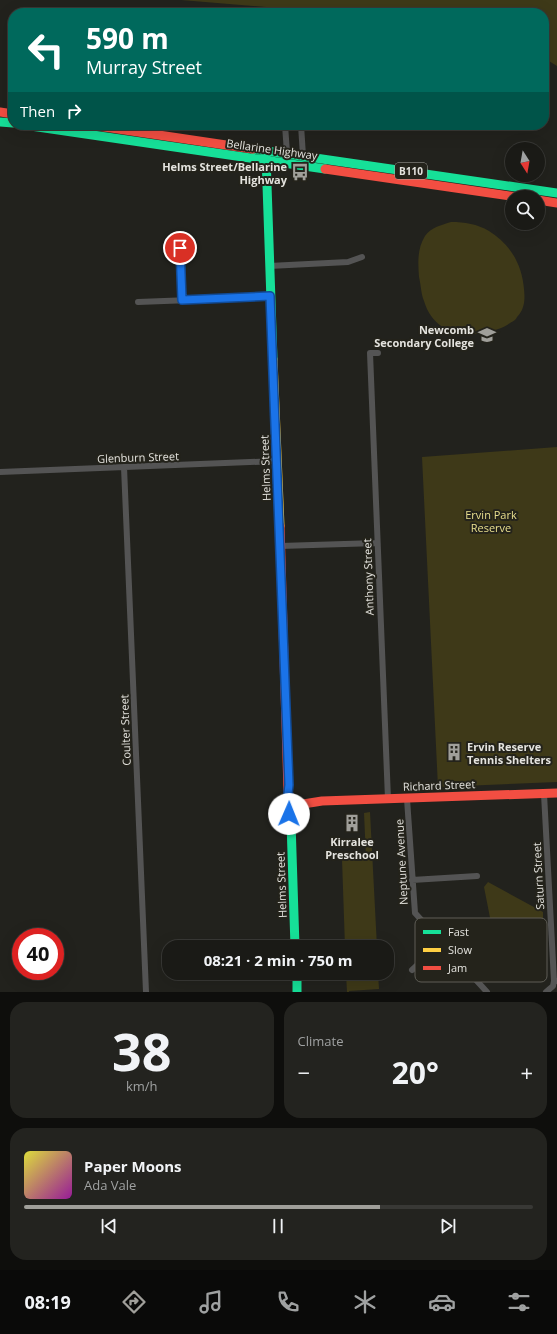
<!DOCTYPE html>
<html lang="en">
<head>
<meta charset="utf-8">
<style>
  :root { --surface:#1a1a16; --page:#23231f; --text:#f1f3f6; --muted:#9fa1a1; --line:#383835; --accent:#a09f9a }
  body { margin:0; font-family:"Open Sans",sans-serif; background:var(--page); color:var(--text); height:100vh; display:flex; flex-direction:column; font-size:15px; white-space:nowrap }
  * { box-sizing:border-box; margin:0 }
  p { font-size:13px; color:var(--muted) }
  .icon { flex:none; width:22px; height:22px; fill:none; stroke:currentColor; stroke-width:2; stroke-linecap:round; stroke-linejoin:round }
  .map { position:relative; height:992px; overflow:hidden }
  .details { display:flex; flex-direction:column; gap:10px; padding:10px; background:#0e0e0c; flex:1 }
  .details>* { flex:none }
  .banner { position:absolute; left:8px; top:8px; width:541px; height:122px; border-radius:16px; box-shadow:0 4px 16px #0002,0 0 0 1px var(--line); background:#00695c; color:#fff; overflow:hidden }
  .needle { width:26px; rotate:169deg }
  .controls { position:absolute; left:505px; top:142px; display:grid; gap:8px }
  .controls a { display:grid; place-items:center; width:40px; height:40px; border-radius:50%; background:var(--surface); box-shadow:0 4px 16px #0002,0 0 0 1px var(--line); font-size:20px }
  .speed { position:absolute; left:12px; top:928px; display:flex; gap:8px; font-size:20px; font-weight:700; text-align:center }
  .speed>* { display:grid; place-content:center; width:52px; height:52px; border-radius:50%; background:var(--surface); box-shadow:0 4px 16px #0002,0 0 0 1px var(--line); line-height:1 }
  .speed .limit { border:6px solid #d22; background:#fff; color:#111 }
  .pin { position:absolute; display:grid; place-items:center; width:34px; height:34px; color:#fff; margin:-17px; border:2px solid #fff; border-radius:50%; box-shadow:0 1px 4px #0007 }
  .me { position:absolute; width:44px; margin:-22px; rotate:1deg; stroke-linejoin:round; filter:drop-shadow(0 0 3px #0008) }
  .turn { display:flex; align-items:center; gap:14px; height:84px; padding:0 12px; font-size:18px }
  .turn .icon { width:52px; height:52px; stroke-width:2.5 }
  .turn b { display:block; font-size:28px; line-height:34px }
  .then { display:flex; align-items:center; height:38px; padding:0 12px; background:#0003; gap:8px; font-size:15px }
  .big { font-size:30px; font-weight:700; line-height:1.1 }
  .details .tile { flex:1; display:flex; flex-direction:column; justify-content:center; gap:6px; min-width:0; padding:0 14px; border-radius:16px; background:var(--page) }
  .details .dial { align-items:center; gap:0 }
  .dial b { font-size:52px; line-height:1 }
  .song { display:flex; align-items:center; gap:12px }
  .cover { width:48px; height:48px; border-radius:6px; background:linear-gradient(135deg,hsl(60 70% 55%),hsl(300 70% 35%)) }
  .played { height:4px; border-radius:2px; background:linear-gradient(90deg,var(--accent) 70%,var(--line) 70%) }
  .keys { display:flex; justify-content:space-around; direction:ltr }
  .heat { display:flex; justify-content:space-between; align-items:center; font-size:22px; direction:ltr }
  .details .tiles { flex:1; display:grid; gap:10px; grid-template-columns:1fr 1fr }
  .tile:last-child { grid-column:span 2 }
  .trip { position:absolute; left:162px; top:940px; width:232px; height:40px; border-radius:16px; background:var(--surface); box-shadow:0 4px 16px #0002,0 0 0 1px var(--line); font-weight:700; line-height:40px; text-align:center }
  .dock { display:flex; height:64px; justify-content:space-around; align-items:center; background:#0a0a09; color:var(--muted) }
  .dock .icon { width:28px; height:28px }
  .dock .active { color:var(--accent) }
  .dock b { font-size:18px; color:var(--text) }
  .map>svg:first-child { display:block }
  .green { fill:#3e3918 }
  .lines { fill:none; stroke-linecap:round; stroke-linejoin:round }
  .street { stroke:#545454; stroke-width:6 }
  .fast { stroke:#16e098; stroke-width:9 }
  .slow { stroke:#ffcf43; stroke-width:9 }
  .jam { stroke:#f24e42; stroke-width:9 }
  .route-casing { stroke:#114b97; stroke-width:10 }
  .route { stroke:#1a73e8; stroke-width:7 }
  .labels { text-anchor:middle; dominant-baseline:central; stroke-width:4; stroke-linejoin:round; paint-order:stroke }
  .shield { fill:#24231b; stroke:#aaa9a4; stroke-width:1 }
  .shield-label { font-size:10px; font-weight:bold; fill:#e4e3de }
  .street-label { font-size:11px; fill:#e4e3de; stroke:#24231b }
  .poi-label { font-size:11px; font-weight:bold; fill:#e4e3de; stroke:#24231b; text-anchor:end }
  .park-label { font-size:11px; fill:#e9df8e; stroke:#24231b }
  .key { fill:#24231b; stroke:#5e5d56; stroke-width:1 }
  .key-label { font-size:11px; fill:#e4e3de }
</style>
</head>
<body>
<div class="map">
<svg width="557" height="992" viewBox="0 0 557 992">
  <rect width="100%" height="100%" fill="#22221d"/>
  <path class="green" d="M181,0H557V66L544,58V13H338Z
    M451,222C465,222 477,224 489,231C510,244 522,264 524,289C525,299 525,309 517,317C516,320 513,321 510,323C503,329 491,331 482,333C456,338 432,328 424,301C421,294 421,285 419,277C418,263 417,249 425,236C431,227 442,225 451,222Z
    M557,447V782L438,787L422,457Z
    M370,812L377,947H345L342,859L366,858L364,813Z
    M488,882L543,912V922L505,929L469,962L466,959L493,933L484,887Z
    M346,973H378L379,989L349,991V992H347Z"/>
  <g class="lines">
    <path class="street" d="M285,125L287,153
      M301,125L303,156
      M180,248L182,300
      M269,266L348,262L362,257
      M138,302L270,297
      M378,353H370L388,799
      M124,467L146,992
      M0,472L277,461
      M280,546L377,543
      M544,794L554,981
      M407,799L415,913L487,992
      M412,880L477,876
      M412,970L441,943
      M546,992L553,986L554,981H557"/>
    <path class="fast" d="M0,122L13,123
      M24,125L325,169
      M253,149L557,193
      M266,156L273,359
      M295,947L291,822L296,800
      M297,973V992"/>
    <path class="slow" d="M273,359L280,526"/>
    <path class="jam" d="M0,112L13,114
      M91,125L253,149
      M325,169L517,197
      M538,200L557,203
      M280,526L288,791L290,799L297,805
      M297,805L322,801L557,793"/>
  </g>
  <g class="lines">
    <g class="route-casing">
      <path id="route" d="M180,248L182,300L270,296L289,785L288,793L292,802L289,806V814"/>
    </g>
    <use href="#route" class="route"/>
  </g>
  <defs>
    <g id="bus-bare" transform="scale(1.38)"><path d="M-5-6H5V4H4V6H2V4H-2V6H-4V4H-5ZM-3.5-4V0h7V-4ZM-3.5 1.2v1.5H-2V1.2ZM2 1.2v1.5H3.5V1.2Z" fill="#a09f9a" stroke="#24231b" stroke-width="2.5" paint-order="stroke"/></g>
    <g id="school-bare" transform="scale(1.38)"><path d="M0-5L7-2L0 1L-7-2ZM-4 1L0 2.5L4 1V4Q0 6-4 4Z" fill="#a09f9a" stroke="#24231b" stroke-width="2.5" paint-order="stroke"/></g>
    <g id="building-bare" transform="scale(1.38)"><path d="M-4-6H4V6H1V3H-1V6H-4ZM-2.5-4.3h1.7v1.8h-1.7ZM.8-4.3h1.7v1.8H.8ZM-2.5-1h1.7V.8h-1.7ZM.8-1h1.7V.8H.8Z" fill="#a09f9a" stroke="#24231b" stroke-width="2.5" paint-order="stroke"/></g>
  </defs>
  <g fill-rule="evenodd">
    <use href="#bus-bare" x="300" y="172"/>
    <use href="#school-bare" x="487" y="335"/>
    <use href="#building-bare" x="454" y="752"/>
    <use href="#building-bare" x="352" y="823"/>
  </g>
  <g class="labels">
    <rect class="shield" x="395" y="163" width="32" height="16" rx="3"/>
    <g class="shield-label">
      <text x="411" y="171">B110</text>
    </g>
    <g class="street-label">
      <text transform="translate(272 149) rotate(8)">Bellarine Highway</text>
      <text transform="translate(138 457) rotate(-2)">Glenburn Street</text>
      <text transform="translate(265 468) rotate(-92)">Helms Street</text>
      <text transform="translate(368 577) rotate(-92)">Anthony Street</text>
      <text transform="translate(125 730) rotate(-92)">Coulter Street</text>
      <text transform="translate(439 785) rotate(-2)">Richard Street</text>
      <text transform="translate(401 862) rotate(-93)">Neptune Avenue</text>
      <text transform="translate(538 876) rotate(-93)">Saturn Street</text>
      <text transform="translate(281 885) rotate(-92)">Helms Street</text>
    </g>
    <g class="poi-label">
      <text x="287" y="166">Helms Street/Bellarine<tspan x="287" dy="13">Highway</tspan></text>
      <text x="474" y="329">Newcomb<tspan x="474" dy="13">Secondary College</tspan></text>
      <text x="467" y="746" text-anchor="start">Ervin Reserve<tspan x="467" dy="13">Tennis Shelters</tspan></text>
      <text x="352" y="841" text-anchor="middle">Kirralee<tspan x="352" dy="13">Preschool</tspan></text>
    </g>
    <g class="park-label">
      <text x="491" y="514">Ervin Park<tspan x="491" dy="13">Reserve</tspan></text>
    </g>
  </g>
  <rect x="415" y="918" width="132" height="64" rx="6" class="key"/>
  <rect x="423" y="930" width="18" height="4" fill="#16e098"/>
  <rect x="423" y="948" width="18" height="4" fill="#ffcf43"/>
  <rect x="423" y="966" width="18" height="4" fill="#f24e42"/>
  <g class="key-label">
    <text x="448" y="936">Fast</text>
    <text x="448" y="954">Slow</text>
    <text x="448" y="972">Jam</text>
  </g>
</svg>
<div class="controls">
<a><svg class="needle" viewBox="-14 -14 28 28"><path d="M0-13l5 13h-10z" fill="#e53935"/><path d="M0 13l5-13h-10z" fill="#9fa1a1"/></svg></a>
<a><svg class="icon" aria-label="search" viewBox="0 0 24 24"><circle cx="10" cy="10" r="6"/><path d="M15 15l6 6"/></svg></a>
</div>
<div class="speed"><div class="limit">40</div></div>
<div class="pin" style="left:180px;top:248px;background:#d93025"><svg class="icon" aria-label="arrive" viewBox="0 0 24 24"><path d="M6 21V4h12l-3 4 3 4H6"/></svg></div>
<svg class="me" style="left:289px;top:814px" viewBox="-20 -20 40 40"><circle r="19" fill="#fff"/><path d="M0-13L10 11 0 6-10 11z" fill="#1a73e8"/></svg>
<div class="trip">08:21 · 2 min · 750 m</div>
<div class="banner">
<div class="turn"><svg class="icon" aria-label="left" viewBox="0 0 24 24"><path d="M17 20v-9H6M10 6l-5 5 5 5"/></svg><div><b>590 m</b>Murray Street</div></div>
<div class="then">Then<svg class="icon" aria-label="right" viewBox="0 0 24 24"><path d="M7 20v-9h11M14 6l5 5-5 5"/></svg></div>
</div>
</div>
<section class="details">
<div class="tiles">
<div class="tile dial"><b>38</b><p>km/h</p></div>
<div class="tile"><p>Climate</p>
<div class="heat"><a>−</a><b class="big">20°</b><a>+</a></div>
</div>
<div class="tile">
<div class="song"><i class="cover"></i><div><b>Paper Moons</b><p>Ada Vale</p></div></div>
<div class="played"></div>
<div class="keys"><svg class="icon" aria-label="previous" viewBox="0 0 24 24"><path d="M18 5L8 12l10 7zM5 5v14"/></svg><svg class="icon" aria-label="pause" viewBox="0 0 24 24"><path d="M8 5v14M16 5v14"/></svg><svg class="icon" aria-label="next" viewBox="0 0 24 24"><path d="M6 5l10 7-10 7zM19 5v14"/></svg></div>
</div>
</div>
</section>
<nav class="dock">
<b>08:19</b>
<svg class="icon active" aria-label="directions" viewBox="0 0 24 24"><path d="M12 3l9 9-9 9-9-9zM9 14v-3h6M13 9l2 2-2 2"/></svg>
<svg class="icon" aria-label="music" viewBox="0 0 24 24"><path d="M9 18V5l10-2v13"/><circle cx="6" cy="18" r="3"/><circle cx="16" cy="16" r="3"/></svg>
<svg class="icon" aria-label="phone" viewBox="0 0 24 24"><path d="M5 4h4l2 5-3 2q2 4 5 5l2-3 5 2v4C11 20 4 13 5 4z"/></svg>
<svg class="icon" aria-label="climate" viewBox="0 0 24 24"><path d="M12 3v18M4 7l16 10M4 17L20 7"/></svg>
<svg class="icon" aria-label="car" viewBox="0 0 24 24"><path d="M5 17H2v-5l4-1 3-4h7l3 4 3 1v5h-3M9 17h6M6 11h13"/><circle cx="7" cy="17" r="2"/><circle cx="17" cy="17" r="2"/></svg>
<svg class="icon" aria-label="filters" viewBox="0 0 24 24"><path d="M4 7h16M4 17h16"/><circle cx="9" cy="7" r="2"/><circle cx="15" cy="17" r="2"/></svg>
</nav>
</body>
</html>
